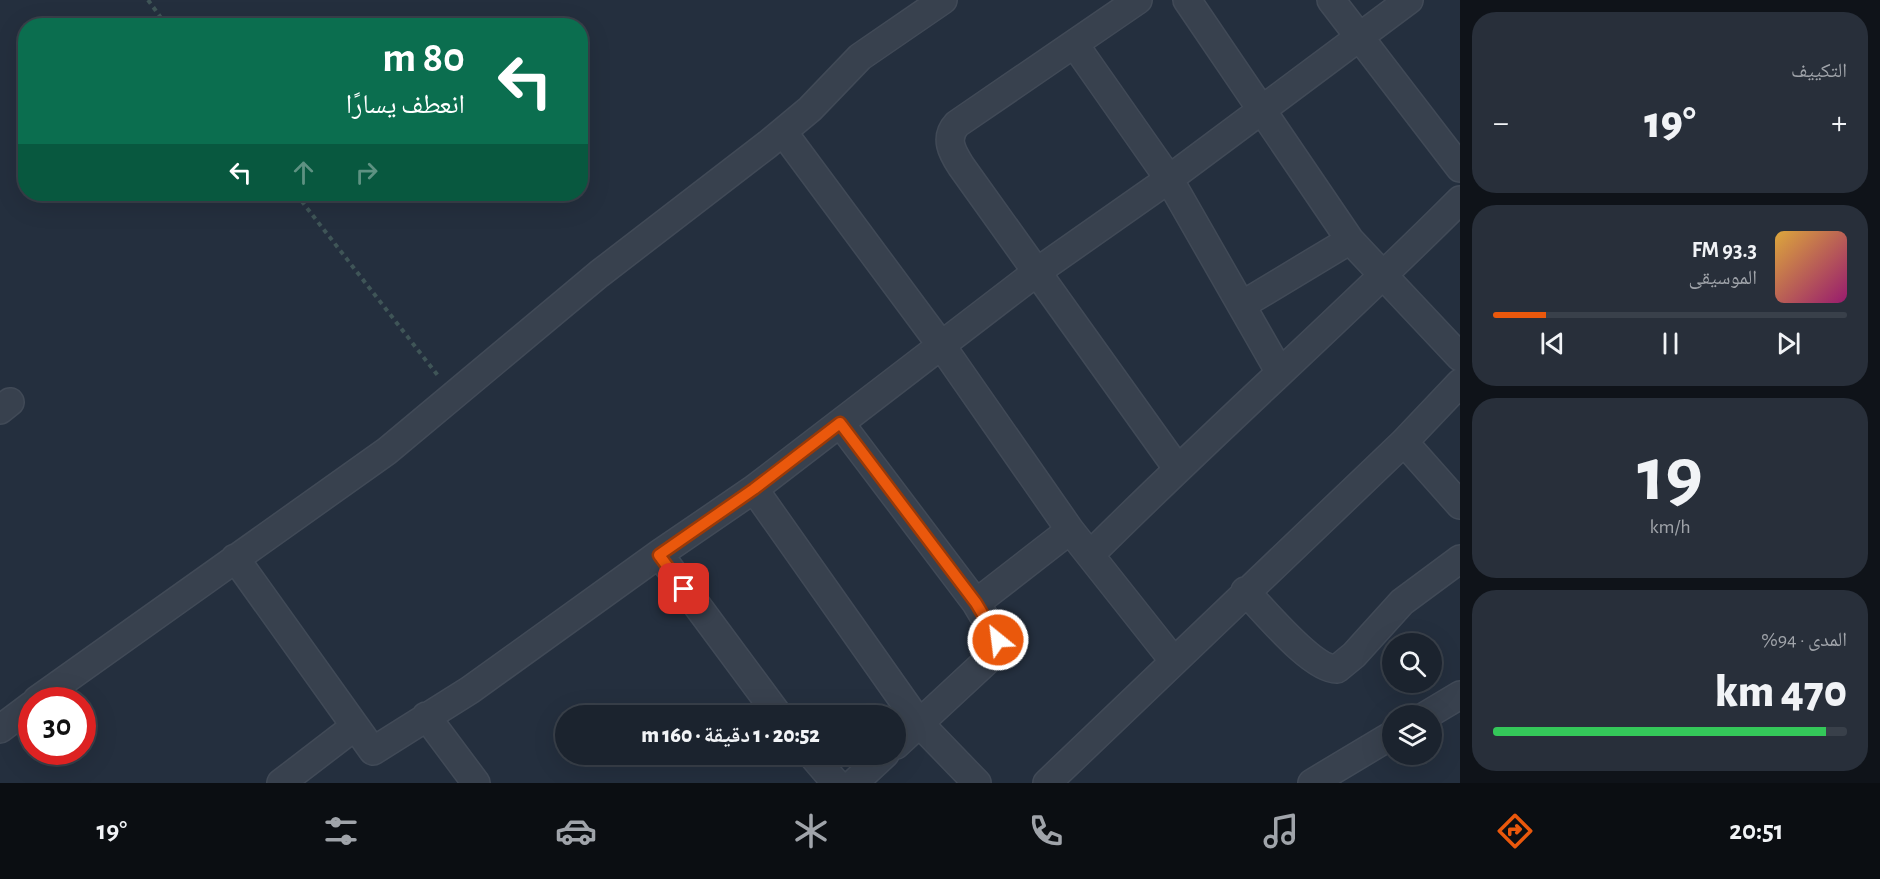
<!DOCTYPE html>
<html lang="ar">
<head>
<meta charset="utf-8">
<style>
  :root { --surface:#1b232e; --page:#282f3a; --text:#f1f3f6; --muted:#a0a4aa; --line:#39404a; --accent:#ea580c }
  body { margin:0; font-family:"Alegreya Sans","Noto Naskh Arabic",sans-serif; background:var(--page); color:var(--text); direction:rtl; height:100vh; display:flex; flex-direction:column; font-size:22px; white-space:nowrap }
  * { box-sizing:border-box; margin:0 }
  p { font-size:20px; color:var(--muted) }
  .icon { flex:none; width:33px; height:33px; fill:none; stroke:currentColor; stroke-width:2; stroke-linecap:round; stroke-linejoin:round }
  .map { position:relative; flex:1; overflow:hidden; direction:ltr }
  .side { display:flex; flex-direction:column; gap:12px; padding:12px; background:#0f1319; width:420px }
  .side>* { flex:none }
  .banner { position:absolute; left:18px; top:18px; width:570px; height:183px; border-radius:24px; box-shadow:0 6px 24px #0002,0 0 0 2px var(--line); direction:rtl; background:#0b6e4f; color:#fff; overflow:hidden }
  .controls { position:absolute; left:1382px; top:633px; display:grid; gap:12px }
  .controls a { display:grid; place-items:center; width:60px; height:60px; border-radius:50%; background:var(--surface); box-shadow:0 6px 24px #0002,0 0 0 2px var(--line); font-size:30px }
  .speed { position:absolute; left:18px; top:687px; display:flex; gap:12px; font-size:30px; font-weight:700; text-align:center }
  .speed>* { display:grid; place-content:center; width:78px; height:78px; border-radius:50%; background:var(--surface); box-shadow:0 6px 24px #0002,0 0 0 2px var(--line); line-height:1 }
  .speed .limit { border:9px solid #d22; background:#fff; color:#111 }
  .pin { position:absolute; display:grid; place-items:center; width:51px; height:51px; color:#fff; margin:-26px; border-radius:12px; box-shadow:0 3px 9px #0006 }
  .me { position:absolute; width:66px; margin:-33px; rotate:331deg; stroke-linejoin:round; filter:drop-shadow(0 0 4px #0008) }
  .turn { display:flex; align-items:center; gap:21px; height:126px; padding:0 24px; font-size:27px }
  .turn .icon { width:78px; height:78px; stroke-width:2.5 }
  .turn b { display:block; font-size:42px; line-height:51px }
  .lanes { display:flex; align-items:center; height:57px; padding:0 24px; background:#0003; justify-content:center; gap:30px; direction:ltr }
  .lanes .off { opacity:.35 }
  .big { font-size:45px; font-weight:800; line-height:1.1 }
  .side .widget { flex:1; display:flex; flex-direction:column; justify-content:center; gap:9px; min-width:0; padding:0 21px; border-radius:24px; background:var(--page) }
  .side .dial { align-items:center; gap:0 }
  .dial b { font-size:78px; line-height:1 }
  .song { display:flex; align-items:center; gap:18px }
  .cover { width:72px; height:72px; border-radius:9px; background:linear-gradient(135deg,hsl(40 70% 55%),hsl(320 70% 35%)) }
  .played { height:6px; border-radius:3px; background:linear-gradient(90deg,var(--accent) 15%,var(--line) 15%) }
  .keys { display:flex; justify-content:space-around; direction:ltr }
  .heat { display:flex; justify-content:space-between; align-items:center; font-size:33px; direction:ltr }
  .charge { height:9px; border-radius:4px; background:linear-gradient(90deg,#34c759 94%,var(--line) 0) }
  .trip { position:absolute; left:555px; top:705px; width:351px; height:60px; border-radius:30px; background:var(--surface); box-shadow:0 6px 24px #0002,0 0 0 2px var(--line); font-weight:800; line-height:60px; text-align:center; direction:rtl }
  .tabs { display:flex; height:96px; justify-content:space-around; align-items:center; background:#0b0e12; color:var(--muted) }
  .tabs .icon { width:42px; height:42px }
  .tabs .active { color:var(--accent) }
  .tabs b { font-size:27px; color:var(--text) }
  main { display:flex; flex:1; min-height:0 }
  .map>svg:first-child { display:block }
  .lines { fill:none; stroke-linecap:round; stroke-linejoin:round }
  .minor-casing { stroke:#414a57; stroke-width:30 }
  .path { stroke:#3f5557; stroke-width:4; stroke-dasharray:4.5 4.5; stroke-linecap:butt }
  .minor { stroke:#38414e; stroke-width:27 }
  .route-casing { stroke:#983908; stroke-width:15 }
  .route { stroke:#ea580c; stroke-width:10 }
</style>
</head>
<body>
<main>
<section class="side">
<div class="widget"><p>التكييف</p>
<div class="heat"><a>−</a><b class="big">19°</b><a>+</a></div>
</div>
<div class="widget">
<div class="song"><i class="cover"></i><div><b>93.3 FM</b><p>الموسيقى</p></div></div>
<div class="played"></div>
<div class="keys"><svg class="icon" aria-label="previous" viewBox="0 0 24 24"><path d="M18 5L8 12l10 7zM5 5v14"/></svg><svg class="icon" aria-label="pause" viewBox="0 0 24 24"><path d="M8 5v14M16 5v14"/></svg><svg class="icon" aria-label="next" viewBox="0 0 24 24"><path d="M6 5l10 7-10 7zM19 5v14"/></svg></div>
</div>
<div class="widget dial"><b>19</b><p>km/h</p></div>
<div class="widget"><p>المدى · 94%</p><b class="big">470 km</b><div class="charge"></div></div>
</section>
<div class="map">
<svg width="1460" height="783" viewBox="0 0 1460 783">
  <rect width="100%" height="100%" fill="#242f3e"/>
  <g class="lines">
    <g class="minor-casing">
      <path id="minor" d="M1138,0L957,124C944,138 952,152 961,166L1177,468
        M1187,0L1350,240L1460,357
        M1331,0L1460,168
        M1075,45L1169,179L1279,371
        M783,132L941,345L1070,530L1173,660
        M1242,305L1350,240
        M0,410L10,402
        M840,423L976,603L998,640L993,655L896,745
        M1404,442L1460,505
        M754,489L919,723L977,783
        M1090,555C1211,434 1339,321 1460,200
        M235,558L373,751L470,690L659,554
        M1245,591C1263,609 1312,670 1337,669L1354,655L1402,602L1460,559
        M976,603L1070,530
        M37,700L387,451L599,274L768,144L810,109L860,57L943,0
        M426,716L476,783
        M779,716L659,554L754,489L1038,271L1169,179L1409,0
        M1425,716L1460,695
        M0,729L32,705
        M811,754L836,783
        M281,783L354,727
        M854,783L885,754
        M1047,783L1404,442L1460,383
        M1312,783L1392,735"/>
    </g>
    <path class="path" d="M148,0L167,26
      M296,194L439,377"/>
    <use href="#minor" class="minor"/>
  </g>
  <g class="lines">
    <g class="route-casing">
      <path id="route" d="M684,589L659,555L754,489L840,423L976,603L998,640"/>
    </g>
    <use href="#route" class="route"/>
  </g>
</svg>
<div class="controls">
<a><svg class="icon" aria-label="search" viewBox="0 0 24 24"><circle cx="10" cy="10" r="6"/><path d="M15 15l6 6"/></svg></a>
<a><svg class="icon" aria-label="layers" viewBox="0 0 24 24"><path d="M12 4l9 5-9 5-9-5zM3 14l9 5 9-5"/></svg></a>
</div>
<div class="speed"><div class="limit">30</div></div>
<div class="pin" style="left:684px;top:589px;background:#d93025"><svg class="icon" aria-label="arrive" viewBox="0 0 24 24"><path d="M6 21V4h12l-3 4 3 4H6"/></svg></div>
<svg class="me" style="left:998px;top:640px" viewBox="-20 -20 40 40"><circle r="17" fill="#ea580c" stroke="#fff" stroke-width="3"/><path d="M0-11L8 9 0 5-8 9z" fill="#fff"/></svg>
<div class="trip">20:52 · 1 دقيقة · 160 m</div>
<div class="banner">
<div class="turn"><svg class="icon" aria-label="left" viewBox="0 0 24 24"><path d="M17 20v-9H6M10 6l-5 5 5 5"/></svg><div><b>80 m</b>انعطف يسارًا</div></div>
<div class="lanes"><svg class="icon" aria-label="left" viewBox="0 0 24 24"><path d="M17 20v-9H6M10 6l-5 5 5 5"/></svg><svg class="icon off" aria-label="ahead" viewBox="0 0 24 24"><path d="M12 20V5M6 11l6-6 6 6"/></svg><svg class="icon off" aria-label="right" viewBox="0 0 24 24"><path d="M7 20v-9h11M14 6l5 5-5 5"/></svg></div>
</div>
</div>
</main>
<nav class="tabs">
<b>20:51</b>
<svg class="icon active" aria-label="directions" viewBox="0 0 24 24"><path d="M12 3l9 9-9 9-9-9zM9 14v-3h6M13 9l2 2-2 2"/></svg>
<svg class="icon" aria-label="music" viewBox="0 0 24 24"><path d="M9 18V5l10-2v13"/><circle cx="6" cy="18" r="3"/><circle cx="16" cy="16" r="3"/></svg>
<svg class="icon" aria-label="phone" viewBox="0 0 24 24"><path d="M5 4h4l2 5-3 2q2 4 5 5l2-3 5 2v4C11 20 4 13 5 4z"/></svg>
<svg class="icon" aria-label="climate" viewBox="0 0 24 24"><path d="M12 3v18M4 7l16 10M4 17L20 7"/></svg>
<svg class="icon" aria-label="car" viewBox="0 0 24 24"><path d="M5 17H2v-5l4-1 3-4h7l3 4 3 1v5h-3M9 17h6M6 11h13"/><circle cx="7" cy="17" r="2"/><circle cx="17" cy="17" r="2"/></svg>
<svg class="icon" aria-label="filters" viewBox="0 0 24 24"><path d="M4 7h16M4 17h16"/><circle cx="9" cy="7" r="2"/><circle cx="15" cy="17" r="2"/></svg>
<b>19°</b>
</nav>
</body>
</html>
